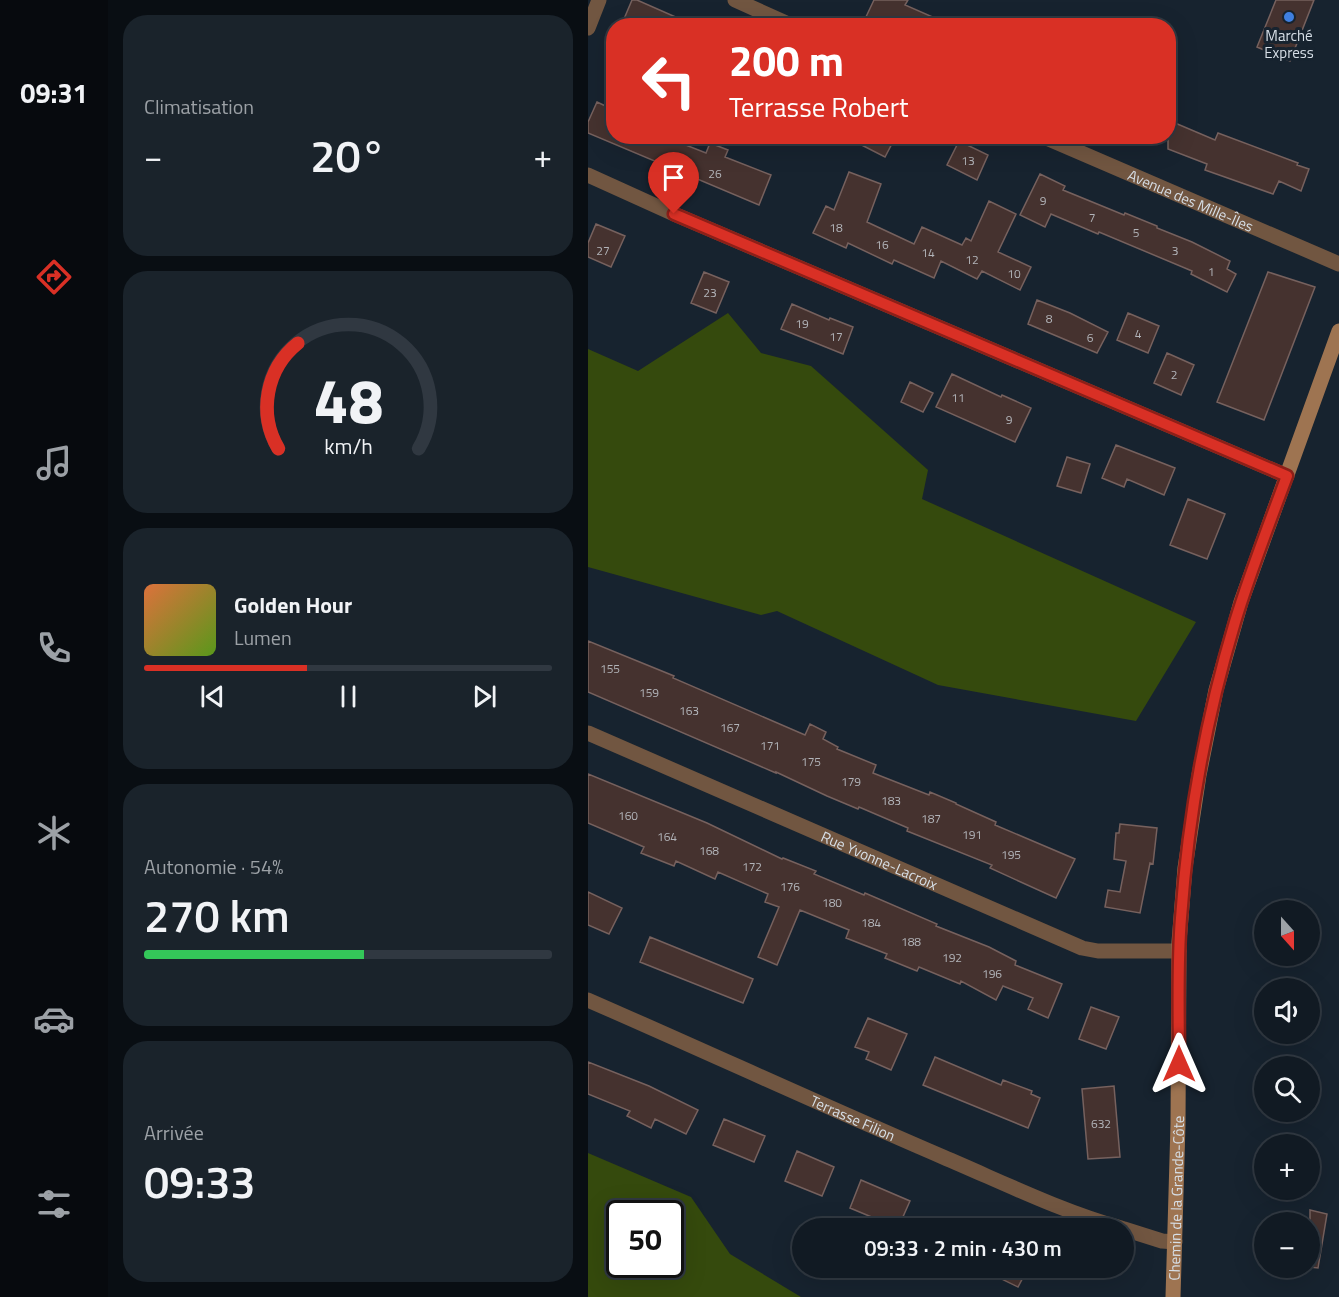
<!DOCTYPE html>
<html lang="fr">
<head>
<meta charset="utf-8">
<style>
  :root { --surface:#111a23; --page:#1a232b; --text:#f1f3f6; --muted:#9ca1a6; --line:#303841; --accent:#d93025 }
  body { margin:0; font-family:"Titillium Web",sans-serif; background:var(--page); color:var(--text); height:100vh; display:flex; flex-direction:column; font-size:22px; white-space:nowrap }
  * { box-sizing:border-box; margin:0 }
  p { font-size:20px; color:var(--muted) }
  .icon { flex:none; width:33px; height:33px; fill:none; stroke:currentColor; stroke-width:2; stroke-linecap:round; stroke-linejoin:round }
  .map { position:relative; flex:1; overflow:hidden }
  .sheet { display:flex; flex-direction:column; gap:15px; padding:15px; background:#090e13; width:480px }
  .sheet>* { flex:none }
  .top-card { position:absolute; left:18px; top:18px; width:570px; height:126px; border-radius:24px; box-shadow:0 6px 24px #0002,0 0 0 2px var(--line); background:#d93025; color:#fff; overflow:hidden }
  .needle { width:39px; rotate:159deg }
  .tools { position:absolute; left:666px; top:900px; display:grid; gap:12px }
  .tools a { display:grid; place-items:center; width:66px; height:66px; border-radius:50%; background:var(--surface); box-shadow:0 6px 24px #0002,0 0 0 2px var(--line); font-size:30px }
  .speed { position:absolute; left:18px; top:1200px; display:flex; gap:12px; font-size:30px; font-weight:700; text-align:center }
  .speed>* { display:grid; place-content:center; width:78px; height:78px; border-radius:50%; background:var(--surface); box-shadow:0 6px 24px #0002,0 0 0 2px var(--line); line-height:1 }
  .speed .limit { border:3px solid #111; border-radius:9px; background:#fff; color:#111 }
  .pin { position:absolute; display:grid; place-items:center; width:51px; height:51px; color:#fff; margin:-62px -26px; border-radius:50% 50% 50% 0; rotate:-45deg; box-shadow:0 0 6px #0007 }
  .pin .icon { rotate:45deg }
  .me { position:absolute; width:66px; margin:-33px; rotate:0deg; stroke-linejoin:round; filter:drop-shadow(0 0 4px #0008) }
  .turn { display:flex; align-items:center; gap:21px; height:126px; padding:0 24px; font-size:27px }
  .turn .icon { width:78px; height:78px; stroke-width:2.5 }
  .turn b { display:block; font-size:42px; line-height:51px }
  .big { font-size:45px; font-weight:600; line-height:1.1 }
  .sheet .tile { flex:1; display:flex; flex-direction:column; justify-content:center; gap:9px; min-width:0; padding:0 21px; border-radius:24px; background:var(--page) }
  .sheet .dial { align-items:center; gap:0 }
  .dial svg { height:156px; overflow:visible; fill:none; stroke:var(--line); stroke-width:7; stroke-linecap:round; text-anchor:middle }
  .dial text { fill:var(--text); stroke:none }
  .song { display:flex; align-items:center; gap:18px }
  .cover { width:72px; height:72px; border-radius:9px; background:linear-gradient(135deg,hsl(20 70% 55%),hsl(90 70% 35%)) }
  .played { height:6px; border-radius:3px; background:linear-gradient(90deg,var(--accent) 40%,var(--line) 40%) }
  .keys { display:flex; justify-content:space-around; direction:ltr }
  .heat { display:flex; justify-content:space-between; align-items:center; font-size:33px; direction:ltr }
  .charge { height:9px; border-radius:4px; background:linear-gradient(90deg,#34c759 54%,var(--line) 0) }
  .trip { position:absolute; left:204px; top:1218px; width:342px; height:60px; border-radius:30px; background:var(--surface); box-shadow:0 6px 24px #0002,0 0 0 2px var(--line); font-weight:600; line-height:60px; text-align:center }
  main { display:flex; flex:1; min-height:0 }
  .tab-bar { display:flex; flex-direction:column; width:108px; justify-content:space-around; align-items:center; background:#070a0e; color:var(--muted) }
  .tab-bar .icon { width:42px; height:42px }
  .tab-bar .active { color:var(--accent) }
  .tab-bar b { font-size:27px; color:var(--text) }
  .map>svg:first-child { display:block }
  .green { fill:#354a0d; fill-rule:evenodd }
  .building { fill:#45322f; stroke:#76615e; stroke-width:1.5 }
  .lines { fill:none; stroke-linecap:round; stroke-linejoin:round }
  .street { stroke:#715641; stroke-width:15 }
  .secondary { stroke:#9e7451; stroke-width:15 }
  .route-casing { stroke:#8d1f18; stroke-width:15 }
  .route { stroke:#d93025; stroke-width:10 }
  .shop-dot { fill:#3f7fe0; stroke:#17232f; stroke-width:2 }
  .labels { text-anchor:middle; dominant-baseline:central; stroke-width:6; stroke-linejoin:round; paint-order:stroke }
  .number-label { font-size:12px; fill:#b2b4b9 }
  .poi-label { font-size:15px; fill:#d7dfe7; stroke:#17232f }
  .street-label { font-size:15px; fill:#d7dfe7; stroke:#17232f }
</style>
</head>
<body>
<main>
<nav class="tab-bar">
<b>09:31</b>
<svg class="icon active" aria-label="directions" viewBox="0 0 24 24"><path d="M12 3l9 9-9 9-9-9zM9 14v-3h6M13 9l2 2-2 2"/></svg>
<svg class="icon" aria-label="music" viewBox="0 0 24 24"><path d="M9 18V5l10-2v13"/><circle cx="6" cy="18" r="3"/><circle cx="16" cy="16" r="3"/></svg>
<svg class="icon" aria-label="phone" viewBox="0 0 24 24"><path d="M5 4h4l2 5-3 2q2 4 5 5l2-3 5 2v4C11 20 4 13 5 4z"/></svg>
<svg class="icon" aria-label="climate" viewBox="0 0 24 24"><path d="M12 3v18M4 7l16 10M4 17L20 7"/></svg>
<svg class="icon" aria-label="car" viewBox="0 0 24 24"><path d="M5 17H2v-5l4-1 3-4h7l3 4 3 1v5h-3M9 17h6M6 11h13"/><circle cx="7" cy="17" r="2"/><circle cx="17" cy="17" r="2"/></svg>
<svg class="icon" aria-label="filters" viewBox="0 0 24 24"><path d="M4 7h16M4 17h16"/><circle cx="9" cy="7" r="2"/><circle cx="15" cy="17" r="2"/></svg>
</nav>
<section class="sheet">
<div class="tile"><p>Climatisation</p>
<div class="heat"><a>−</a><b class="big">20°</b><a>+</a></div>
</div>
<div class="tile dial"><svg viewBox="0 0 100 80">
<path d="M14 69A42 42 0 1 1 86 69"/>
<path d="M14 69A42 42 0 0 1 24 15" stroke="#d93025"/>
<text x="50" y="56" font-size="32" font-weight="700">48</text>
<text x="50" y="72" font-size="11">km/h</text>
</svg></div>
<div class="tile">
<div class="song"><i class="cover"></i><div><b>Golden Hour</b><p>Lumen</p></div></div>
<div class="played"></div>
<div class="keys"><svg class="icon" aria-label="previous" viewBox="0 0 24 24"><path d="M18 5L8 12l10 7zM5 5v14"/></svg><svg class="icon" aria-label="pause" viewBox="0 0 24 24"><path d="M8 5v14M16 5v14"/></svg><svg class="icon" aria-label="next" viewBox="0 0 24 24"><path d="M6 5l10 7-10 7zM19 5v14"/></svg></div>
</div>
<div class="tile"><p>Autonomie · 54%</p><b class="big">270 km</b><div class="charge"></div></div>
<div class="tile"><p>Arrivée</p><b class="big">09:33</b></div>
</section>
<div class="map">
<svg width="751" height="1297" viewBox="0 0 751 1297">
  <rect width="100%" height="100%" fill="#17232f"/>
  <path class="green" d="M140,313L173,353L223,366L340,470L334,499L608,622L548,721L350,685L189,611L173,615L0,567V349L50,371Z
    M0,1153L103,1197L142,1254L213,1297H0ZM32,1214H82V1264H32Z"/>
  <path class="building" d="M44,0H49L108,26H33Z
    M286,0H320L317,5L365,26H288L276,21Z
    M688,0H726L702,61L669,47Z
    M9,102L26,110V136H75L118,153L122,143L140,150L137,157L183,175L171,205L0,133V122Z
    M580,120L627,140L630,133L710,163L709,165L721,169L713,191L691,181L685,194L617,170L619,164L580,149Z
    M256,136H308L297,157Z
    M371,141L400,155L389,180L359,165Z
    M261,172L293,184L279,222L326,244L334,227L374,245L378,238L383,241L401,201L428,214L410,252L443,267L432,290L394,271L389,279L353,261L346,278L306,260L304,264L260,243L258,248L225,233L238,206L246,210Z
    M452,174L477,186L475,190L536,215L537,213L569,226V228L604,242L642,261L639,269L648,274L639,292L603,274L604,271L511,232L510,234L463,214L457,227L432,215Z
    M8,224L37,236L23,267L0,257V243Z
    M116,272L141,282L128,313L103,303Z
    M680,272L727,287L676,420L629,402Z
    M449,300L482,313L520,332L509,353L440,324Z
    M204,304L241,320L242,318L265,327L255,354L193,329Z
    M540,313L571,326L560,353L529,340Z
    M579,353L606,365L593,395L566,383Z
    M364,374L413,397L414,395L443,408L427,442L348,407Z
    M322,382L345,393L335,412L313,402Z
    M528,445L587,468L576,495L539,479L536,487L514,478Z
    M479,457L502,464L493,493L469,486Z
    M600,499L637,514L619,559L582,545Z
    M0,641L86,676L85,678L217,735L222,724L238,732L235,739L250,747L249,749L288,765L285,773L341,795L342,792L368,803V804L408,822L407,825L487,859L468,898L402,868L404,865L319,831L320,828L271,807L270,809L239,796L188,772V773L0,692Z
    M0,774L119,823L194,859L195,858L228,871L226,874L276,895L277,893L349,924L348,926L401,947L428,961L427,965L474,984L460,1018L440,1009L445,998L415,986L408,1000L373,981L372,984L331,967L329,971L297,958L299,954L258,938L261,930L212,910L189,965L170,957L191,907L177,902L180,894L130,872L127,879L88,861L86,866L53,853L56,847L0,823Z
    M532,824L569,828L565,864L562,863L552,913L517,907L520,890L532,892L538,861L526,859L528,833H531Z
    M0,892L34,908L21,934L0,925Z
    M62,937L165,979L155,1003L52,962Z
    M503,1007L531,1017L518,1049L491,1039Z
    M280,1018L319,1034L303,1070L278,1059L281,1052L267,1047Z
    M347,1057L413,1085L415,1080L444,1091L443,1094L452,1098L440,1128L335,1085Z
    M0,1062L61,1086L110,1110L98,1134L67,1119L63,1128L39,1116L42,1111L0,1094Z
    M526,1086L532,1157L500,1159L494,1089Z
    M136,1119L177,1136L166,1162L125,1145Z
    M209,1151L246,1167L234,1196L197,1181Z
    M273,1180L322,1201L310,1228L262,1208Z
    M722,1210L739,1214L730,1268L722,1267Z
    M391,1268H440L430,1287Z"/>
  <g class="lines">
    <g class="street">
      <path d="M147,0L205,26"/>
      <path d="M0,28L11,0"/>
      <path id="s1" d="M454,136L751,264"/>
      <path d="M0,175L86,214L699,476"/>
      <path id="s2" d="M0,733L494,948L510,951H591"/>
      <path id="s3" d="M0,1000C119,1052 236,1106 355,1157C414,1182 472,1211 533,1228"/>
      <path d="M536,1229L574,1241L587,1242"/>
    </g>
    <path class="secondary" id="s4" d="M585,1297L590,1124L591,942L597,868L611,775L628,690L653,602L751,331"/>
  </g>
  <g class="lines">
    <g class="route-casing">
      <path id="route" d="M86,214L699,476C681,524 662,573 647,622C618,718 600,818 593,918C589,966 591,1015 591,1064"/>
    </g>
    <use href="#route" class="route"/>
  </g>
  <circle class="shop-dot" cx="701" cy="17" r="6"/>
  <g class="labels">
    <g class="number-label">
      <text x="380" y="160">13</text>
      <text x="127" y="173">26</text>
      <text x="455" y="200">9</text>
      <text x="504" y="217">7</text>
      <text x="248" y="227">18</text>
      <text x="548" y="232">5</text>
      <text x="294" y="244">16</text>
      <text x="15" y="250">27</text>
      <text x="587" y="250">3</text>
      <text x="340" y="252">14</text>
      <text x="384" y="259">12</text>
      <text x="623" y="271">1</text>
      <text x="426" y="273">10</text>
      <text x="122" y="292">23</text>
      <text x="461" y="318">8</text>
      <text x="214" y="323">19</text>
      <text x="550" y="333">4</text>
      <text x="248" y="336">17</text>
      <text x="502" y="337">6</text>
      <text x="586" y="374">2</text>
      <text x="370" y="397">11</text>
      <text x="421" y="419">9</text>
      <text x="22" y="668">155</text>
      <text x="61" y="692">159</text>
      <text x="101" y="710">163</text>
      <text x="142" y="727">167</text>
      <text x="182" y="745">171</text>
      <text x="223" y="761">175</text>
      <text x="263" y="781">179</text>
      <text x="303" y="800">183</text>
      <text x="40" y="815">160</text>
      <text x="343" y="818">187</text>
      <text x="384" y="834">191</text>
      <text x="79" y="836">164</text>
      <text x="121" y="850">168</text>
      <text x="423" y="854">195</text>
      <text x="164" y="866">172</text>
      <text x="202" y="886">176</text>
      <text x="244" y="902">180</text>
      <text x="283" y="922">184</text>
      <text x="323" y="941">188</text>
      <text x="364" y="957">192</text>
      <text x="404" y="973">196</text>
      <text x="513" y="1123">632</text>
    </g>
    <g class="poi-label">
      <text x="701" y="35">Marché<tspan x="701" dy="17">Express</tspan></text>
    </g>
    <g class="street-label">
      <text stroke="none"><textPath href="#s1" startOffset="162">Avenue des Mille-Îles</textPath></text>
      <text stroke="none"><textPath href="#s2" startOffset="318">Rue Yvonne-Lacroix</textPath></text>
      <text stroke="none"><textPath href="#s3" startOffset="290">Terrasse Filion</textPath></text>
      <text stroke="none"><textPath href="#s4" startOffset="99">Chemin de la Grande-Côte</textPath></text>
    </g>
  </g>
</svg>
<div class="tools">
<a><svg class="needle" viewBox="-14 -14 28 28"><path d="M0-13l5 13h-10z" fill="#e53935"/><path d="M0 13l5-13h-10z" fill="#9ca1a6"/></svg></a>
<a><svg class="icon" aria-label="sound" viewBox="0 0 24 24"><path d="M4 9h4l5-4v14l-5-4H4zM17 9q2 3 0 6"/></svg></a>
<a><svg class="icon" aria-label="search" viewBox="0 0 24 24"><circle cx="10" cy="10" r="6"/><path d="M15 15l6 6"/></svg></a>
<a>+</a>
<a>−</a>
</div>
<div class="speed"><div class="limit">50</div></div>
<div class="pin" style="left:86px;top:214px;background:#d93025"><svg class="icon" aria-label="arrive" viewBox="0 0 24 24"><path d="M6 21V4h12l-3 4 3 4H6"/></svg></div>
<svg class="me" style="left:591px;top:1064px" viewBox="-20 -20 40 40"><path d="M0-17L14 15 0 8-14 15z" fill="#d93025" stroke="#fff" stroke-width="4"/></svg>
<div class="trip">09:33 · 2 min · 430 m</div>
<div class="top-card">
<div class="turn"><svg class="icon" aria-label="left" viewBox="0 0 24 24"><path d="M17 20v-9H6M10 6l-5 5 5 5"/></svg><div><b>200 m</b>Terrasse Robert</div></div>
</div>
</div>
</main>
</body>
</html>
